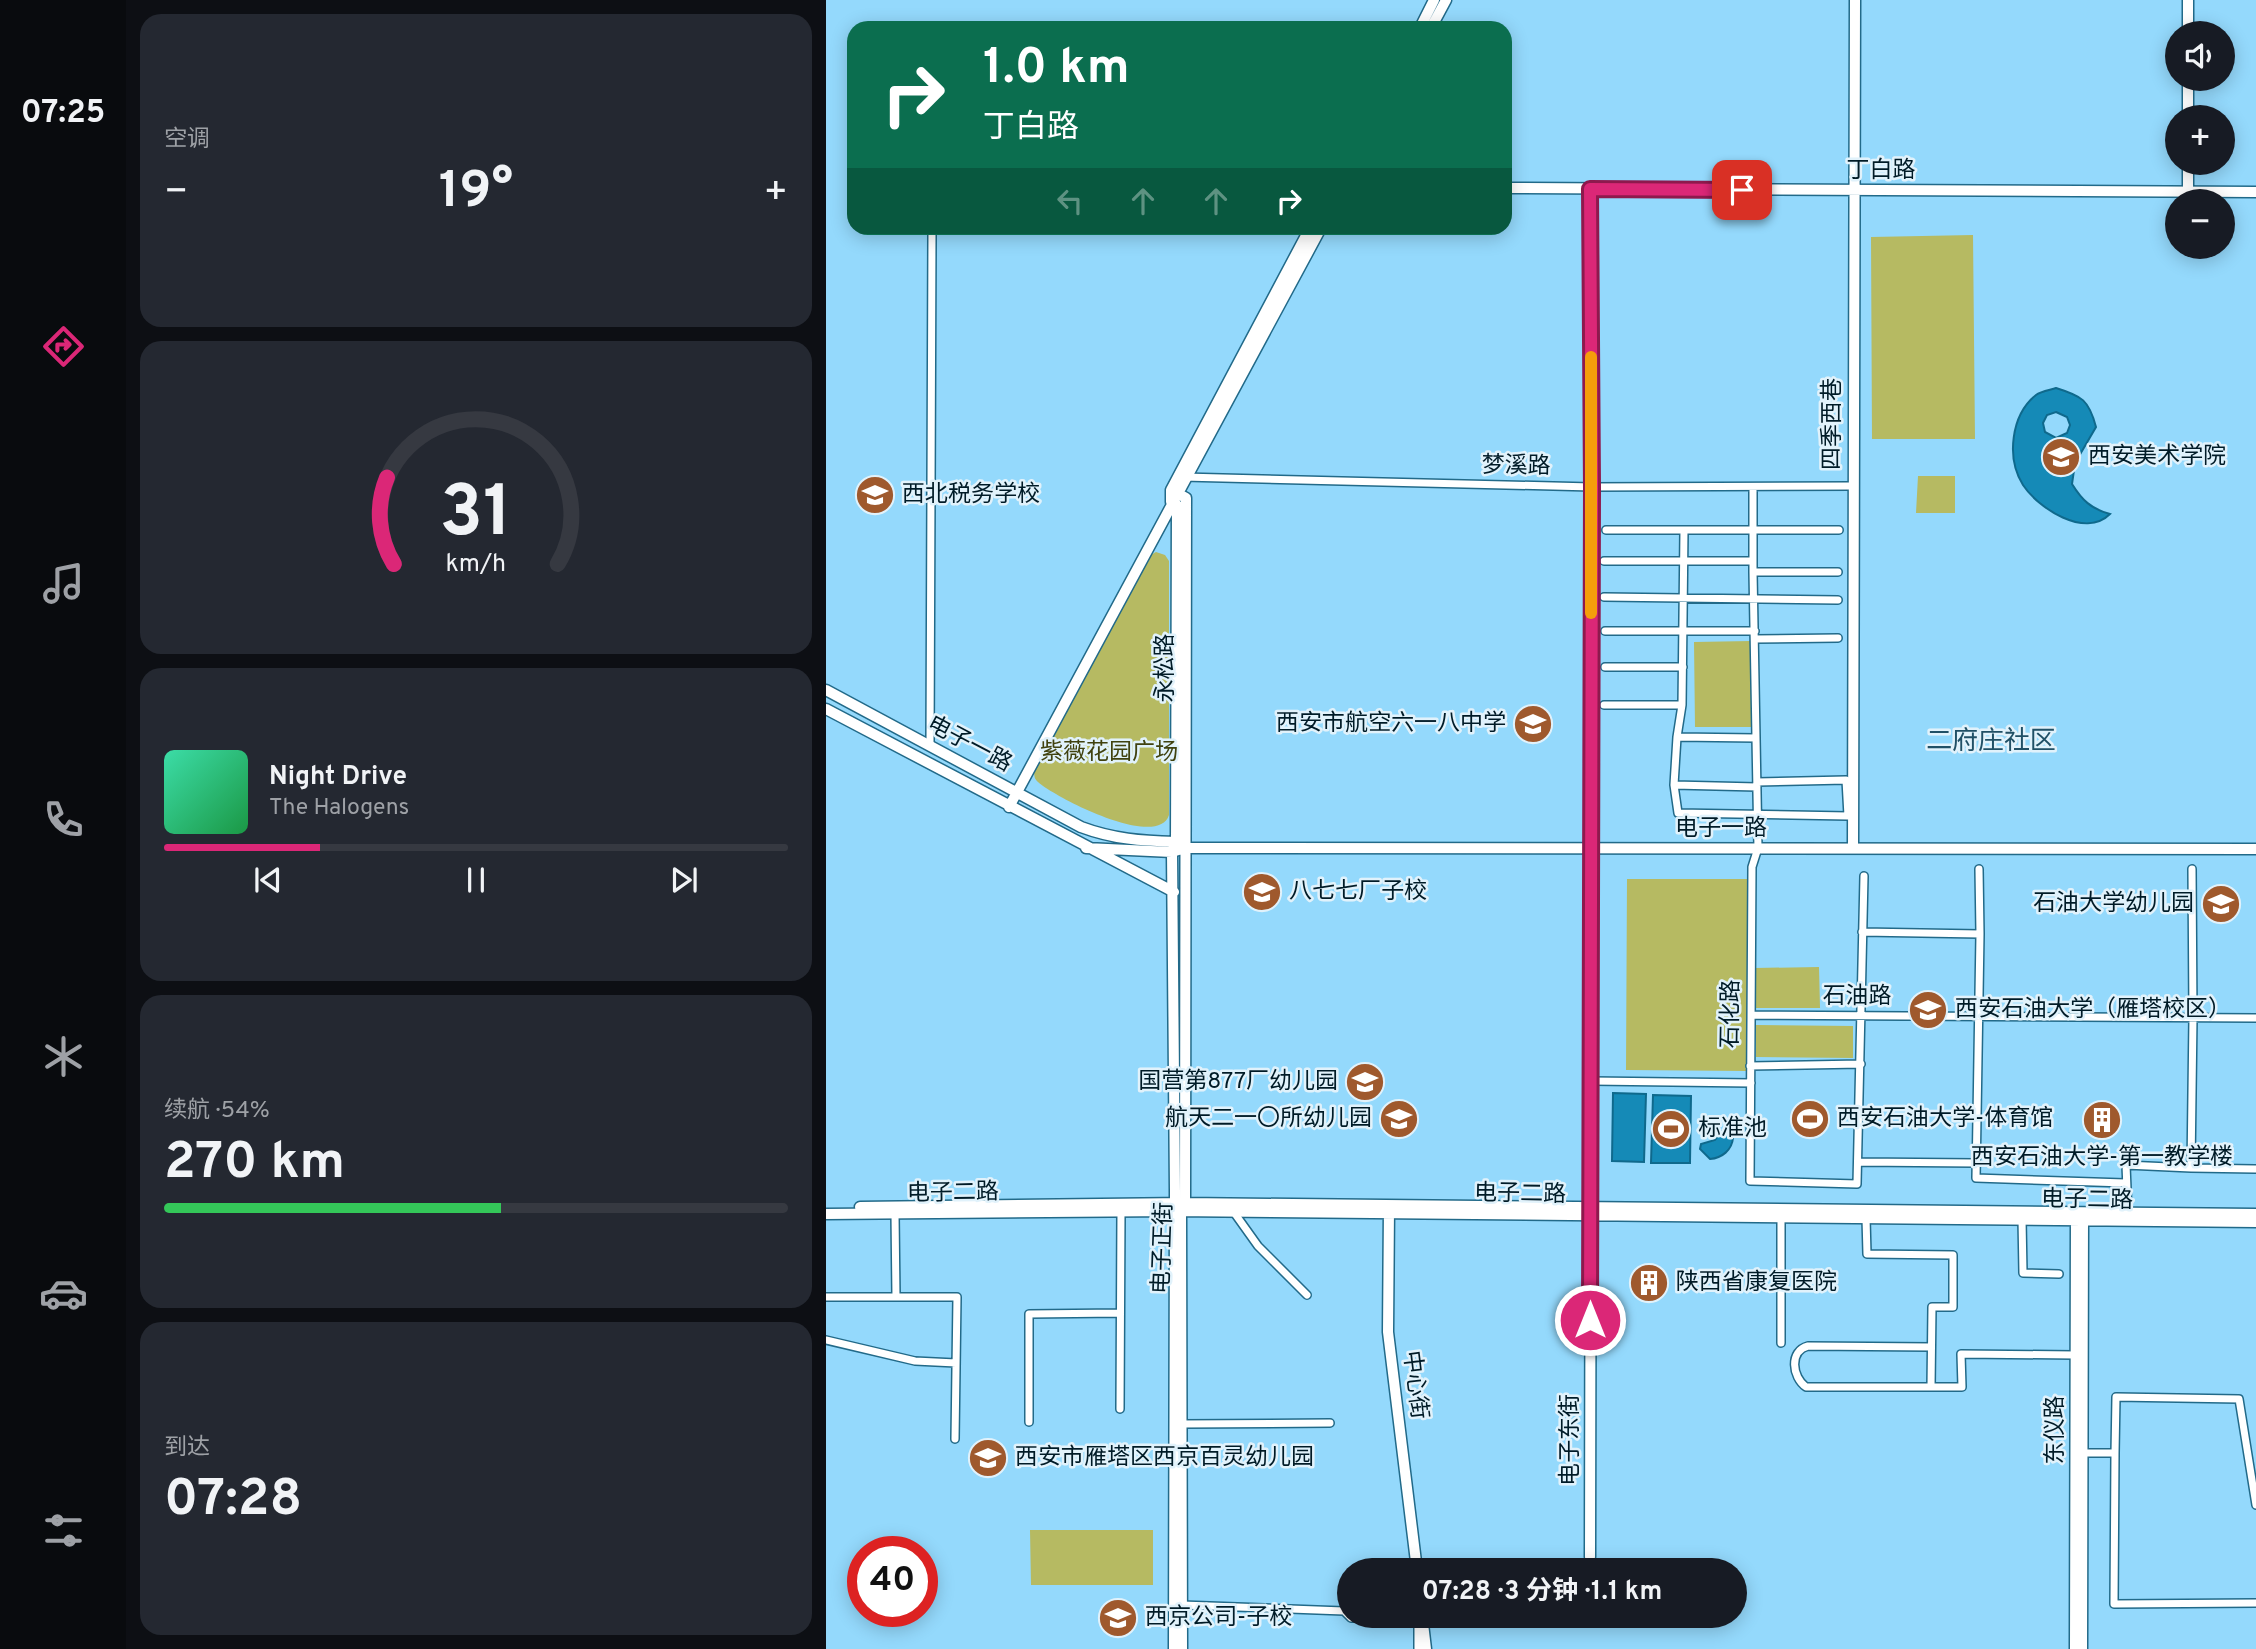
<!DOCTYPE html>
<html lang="zh">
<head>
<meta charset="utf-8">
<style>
  :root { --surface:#171b24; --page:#242831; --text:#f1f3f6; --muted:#9ea1a6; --line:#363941; --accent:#db2777 }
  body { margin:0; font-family:Overpass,"Noto Sans SC",sans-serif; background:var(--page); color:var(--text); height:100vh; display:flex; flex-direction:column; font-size:26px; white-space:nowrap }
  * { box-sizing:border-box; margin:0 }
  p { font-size:23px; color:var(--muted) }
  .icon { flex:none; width:38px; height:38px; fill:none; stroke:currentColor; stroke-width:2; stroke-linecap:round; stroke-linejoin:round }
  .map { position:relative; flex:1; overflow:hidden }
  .side { display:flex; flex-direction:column; gap:14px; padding:14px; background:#0d0f14; width:700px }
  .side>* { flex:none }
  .guide { position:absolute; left:21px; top:21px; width:665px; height:214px; border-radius:21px; box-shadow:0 4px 18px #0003; background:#0b6e4f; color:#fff; overflow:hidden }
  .buttons { position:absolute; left:1339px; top:21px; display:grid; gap:14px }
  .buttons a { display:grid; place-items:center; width:70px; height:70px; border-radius:50%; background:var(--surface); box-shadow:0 4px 18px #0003; font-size:35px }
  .speed { position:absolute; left:21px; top:1536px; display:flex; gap:14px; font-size:35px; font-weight:700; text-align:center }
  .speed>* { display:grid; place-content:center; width:91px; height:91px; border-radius:50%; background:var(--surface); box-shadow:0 4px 18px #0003; line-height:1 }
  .speed .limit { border:10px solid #d22; background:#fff; color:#111 }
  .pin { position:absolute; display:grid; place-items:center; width:60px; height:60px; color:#fff; margin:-30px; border-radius:14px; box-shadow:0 4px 10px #0006 }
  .me { position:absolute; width:77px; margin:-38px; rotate:0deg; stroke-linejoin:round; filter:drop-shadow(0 0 5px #0008) }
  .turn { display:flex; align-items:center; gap:24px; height:147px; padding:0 21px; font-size:32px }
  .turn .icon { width:91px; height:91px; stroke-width:2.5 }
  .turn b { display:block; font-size:49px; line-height:60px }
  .lanes { display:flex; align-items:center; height:66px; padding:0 21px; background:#0003; justify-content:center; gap:35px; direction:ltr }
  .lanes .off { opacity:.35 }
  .big { font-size:52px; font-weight:700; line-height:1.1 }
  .side .card { flex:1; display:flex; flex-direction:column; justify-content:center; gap:10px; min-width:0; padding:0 24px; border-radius:21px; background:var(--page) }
  .side .dial { align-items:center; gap:0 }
  .dial svg { height:182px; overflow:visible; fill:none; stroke:var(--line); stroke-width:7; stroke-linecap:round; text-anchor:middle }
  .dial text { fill:var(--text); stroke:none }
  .song { display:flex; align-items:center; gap:21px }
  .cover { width:84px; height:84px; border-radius:10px; background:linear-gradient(135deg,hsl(160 70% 55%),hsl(140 70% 35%)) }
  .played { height:7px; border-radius:4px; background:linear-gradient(90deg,var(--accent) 25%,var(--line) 25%) }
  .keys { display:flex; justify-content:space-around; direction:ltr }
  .heat { display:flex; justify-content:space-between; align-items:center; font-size:38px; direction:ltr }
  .charge { height:10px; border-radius:5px; background:linear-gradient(90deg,#34c759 54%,var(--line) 0) }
  .trip { position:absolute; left:511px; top:1558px; width:410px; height:70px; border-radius:35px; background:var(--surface); box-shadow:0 4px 18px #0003; font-weight:700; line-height:70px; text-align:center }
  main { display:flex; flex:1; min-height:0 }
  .dock { display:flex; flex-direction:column; width:126px; justify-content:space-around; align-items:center; background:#090b0e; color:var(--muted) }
  .dock .icon { width:49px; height:49px }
  .dock .on { color:var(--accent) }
  .dock b { font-size:32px; color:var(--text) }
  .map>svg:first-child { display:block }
  .green { fill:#b6ba62 }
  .water { fill:#158ab7; stroke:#0f698c; stroke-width:2; fill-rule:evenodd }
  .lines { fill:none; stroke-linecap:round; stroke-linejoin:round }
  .street-casing { stroke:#226a89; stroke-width:10 }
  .secondary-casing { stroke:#226a89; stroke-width:13 }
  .street { stroke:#fff; stroke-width:7 }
  .secondary { stroke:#fff; stroke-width:10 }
  .route-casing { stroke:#8e194d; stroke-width:18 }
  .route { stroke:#db2777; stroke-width:12 }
  .slow { stroke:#f59e0b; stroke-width:12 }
  .labels { text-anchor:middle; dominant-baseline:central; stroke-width:5; stroke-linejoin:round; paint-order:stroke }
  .street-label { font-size:23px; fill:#001b27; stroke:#e1f2fb }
  .poi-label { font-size:23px; fill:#001b27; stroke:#e1f2fb; text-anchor:start }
  .park-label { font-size:23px; fill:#40420f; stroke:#e1f2fb }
  .quarter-label { font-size:26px; fill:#205066; stroke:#e1f2fb }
</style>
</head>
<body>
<main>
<nav class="dock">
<b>07:25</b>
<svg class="icon on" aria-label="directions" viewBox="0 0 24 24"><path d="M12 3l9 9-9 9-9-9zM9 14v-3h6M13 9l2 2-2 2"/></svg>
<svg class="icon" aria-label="music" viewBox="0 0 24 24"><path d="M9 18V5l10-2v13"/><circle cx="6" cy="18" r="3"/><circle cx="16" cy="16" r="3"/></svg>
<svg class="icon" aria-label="phone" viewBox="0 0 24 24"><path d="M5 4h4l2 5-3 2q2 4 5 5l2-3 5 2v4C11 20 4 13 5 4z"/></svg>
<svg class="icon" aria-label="climate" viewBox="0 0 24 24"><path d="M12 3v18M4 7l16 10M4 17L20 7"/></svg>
<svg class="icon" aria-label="car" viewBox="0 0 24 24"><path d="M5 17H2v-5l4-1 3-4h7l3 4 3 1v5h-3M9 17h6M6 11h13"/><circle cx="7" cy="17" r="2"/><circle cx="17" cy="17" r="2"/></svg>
<svg class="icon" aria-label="filters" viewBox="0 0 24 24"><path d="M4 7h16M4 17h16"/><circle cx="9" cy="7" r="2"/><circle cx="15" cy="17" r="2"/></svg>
</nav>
<section class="side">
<div class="card"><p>空调</p>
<div class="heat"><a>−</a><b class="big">19°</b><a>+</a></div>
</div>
<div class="card dial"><svg viewBox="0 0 100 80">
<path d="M14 69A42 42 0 1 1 86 69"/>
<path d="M14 69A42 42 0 0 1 11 31" stroke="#db2777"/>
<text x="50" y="56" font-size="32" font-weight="700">31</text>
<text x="50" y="72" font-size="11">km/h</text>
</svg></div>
<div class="card">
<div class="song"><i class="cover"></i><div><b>Night Drive</b><p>The Halogens</p></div></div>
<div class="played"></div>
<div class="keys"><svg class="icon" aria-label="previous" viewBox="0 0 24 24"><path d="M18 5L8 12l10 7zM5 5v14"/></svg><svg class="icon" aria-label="pause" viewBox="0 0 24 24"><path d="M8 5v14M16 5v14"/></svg><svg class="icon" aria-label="next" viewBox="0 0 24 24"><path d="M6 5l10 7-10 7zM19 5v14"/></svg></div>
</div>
<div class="card"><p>续航 · 54%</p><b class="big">270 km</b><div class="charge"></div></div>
<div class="card"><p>到达</p><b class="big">07:28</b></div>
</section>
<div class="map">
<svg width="1430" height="1649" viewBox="0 0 1430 1649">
  <rect width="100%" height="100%" fill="#94d9fc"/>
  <path class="green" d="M1147,235L1149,439H1046L1045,237Z
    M1092,476H1129V513H1090Z
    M330,552L339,555L343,561V815C332,850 230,798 212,782C208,778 209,778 208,773L323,556Z
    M925,641L926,727H869L868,642Z
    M801,879H922L921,1071L800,1070Z
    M993,967L994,1008H930L929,968Z
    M930,1025L1027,1026V1058L930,1057Z
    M204,1530H327V1585H205Z"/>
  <path class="water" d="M1230,388C1256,396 1263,400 1270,427L1249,463L1246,484C1256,500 1265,509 1284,514C1259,539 1212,508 1197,485C1180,458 1185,415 1210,395C1215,391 1224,390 1230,388ZM1230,412L1241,417L1244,425L1241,433L1230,438L1219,432L1217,423L1221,415Z
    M787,1093L820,1094L818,1162L786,1161Z
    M827,1095L865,1096L864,1163H825Z
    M901,1130L907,1138C906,1150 896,1158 884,1159L874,1149L875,1144L889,1140L896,1131Z"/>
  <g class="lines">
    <g class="street-casing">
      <path id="street" d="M357,477L766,487L1026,486
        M927,487V572L932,848L926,867L924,1181L1031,1184L1038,876
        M780,530H1013
        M778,561H927
        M927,572H1012
        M778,597L1012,600
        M779,631H929
        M929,639L1012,638
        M779,667H857
        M778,705H856
        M851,737L856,705L858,530
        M930,738L851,737L848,785L852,813L1022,816L1020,780L931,782
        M104,745L106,233
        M848,785L931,787
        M1153,869L1154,934L1150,1178L1299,1183
        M1036,932L1154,934
        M926,1015L1430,1018
        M924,1066L1035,1064
        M766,1081L925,1083
        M1032,1162L1150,1163
        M1365,1168L1429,1169
        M407,1211L432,1246L481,1295
        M1302,1213L1300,1165L1365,1168L1367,1017L1366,869
        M69,1214L70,1297
        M955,1217V1343
        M1040,1218L1041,1254L1127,1255V1307H1106L1105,1387
        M1196,1219L1197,1273L1233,1274
        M0,1297H131L129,1439
        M0,1340L89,1361L130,1363
        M1105,1347L982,1346C963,1351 966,1377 980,1387H1136L1135,1354L1249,1355
        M294,1409L295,1211
        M203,1422V1314L294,1313
        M356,1424L504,1423
        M1256,1453H1289L1290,1397L1413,1399L1430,1505
        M1289,1453L1288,1604L1430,1603
        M356,1605L518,1611L525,1618H592V1649"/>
    </g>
    <g class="secondary-casing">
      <path id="secondary" d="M594,28L608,0
        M605,28L620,0
        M1362,33V0
        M1362,117V79
        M679,188L1430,192
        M764,189L766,487L764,1557
        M1362,192V163
        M345,490L360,498L359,1203L355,1211L356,1649
        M0,690L255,827C287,839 316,841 350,842
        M0,709L348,892
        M183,807L495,228
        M260,848L346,852L359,848L1430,849
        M1027,848L1029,0
        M34,1207L359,1203L1430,1214
        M563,1208L562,1332L591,1570
        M0,1214L348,1211L1430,1222
        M596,1615L600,1649
        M348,1649L349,1192L346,852L350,842L351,505L345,502V490L484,228
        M1249,1649L1250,1216
        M1256,1649L1257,1216"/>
    </g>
    <use href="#street" class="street"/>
    <use href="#secondary" class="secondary"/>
  </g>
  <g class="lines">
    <g class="route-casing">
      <path id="route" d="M764,1320L766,488L764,189L916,190"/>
    </g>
    <use href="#route" class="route"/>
    <path class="slow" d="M765,357V613"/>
  </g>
  <defs>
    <g id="university-disc" transform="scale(2.0125)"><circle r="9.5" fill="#9f592d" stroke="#e1f2fb"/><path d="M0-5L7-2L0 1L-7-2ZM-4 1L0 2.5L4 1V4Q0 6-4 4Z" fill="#fff"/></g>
    <g id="school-disc" transform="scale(2.0125)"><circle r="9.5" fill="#9f592d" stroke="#e1f2fb"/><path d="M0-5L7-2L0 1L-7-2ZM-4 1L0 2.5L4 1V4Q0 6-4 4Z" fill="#fff"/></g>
    <g id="stadium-disc" transform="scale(2.0125)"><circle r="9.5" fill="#9f592d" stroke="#e1f2fb"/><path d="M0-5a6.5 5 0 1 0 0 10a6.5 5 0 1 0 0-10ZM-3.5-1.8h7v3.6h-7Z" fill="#fff"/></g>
    <g id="building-disc" transform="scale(2.0125)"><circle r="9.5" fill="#9f592d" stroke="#e1f2fb"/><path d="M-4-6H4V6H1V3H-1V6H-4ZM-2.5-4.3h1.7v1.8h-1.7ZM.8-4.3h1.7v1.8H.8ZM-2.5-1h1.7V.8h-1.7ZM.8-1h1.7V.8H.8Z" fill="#fff"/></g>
  </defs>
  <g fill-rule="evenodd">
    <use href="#university-disc" x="1235" y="457"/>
    <use href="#university-disc" x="49" y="495"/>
    <use href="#school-disc" x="707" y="724"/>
    <use href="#school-disc" x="436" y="892"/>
    <use href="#school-disc" x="1395" y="904"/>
    <use href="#university-disc" x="1102" y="1010"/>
    <use href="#school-disc" x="539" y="1082"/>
    <use href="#school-disc" x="573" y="1119"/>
    <use href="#stadium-disc" x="984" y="1119"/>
    <use href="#building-disc" x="1276" y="1120"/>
    <use href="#stadium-disc" x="845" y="1129"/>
    <use href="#building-disc" x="823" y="1283"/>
    <use href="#school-disc" x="162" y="1458"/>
    <use href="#school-disc" x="292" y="1618"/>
  </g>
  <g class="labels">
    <g class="street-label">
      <text x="1055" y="171">丁白路</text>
      <text transform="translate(1007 424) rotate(-90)">四季西巷</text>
      <text transform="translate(690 467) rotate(1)">梦溪路</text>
      <text transform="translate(340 668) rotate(-90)">永松路</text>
      <text transform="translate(143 745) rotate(28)">电子一路</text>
      <text x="895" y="829">电子一路</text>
      <text x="1031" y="997">石油路</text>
      <text transform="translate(906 1014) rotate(-89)">石化路</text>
      <text transform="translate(127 1194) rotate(-1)">电子二路</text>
      <text transform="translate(694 1195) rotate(1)">电子二路</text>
      <text transform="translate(1261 1201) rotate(1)">电子二路</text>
      <text transform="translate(338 1248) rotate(-88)">电子正街</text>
      <text transform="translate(588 1385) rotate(83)">中心街</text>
      <text transform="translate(1230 1430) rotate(-90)">东仪路</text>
      <text transform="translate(745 1440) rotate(-90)">电子东街</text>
    </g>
    <g class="poi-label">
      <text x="1262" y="457">西安美术学院</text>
      <text x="76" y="495">西北税务学校</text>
      <text x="680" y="724" text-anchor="end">西安市航空六一八中学</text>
      <text x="463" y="892">八七七厂子校</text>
      <text x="1368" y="904" text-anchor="end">石油大学幼儿园</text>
      <text x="1129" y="1010">西安石油大学（雁塔校区）</text>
      <text x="512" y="1082" text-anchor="end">国营第877厂幼儿园</text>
      <text x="546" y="1119" text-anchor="end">航天二一〇所幼儿园</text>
      <text x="1011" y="1119">西安石油大学-体育馆</text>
      <text x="872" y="1129">标准池</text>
      <text x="1276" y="1158" text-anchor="middle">西安石油大学-第一教学楼</text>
      <text x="850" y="1283">陕西省康复医院</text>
      <text x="189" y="1458">西安市雁塔区西京百灵幼儿园</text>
      <text x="319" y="1618">西京公司-子校</text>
    </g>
    <g class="park-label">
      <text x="283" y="753">紫薇花园广场</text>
    </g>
    <g class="quarter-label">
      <text x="1165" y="742">二府庄社区</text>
    </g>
  </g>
</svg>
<div class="buttons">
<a><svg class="icon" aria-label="sound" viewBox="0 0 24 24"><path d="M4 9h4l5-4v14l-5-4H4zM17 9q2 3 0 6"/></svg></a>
<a>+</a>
<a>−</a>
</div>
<div class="speed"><div class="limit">40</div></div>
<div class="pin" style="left:916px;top:190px;background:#d93025"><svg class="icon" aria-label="arrive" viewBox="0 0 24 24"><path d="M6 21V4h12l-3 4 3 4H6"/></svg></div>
<svg class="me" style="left:764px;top:1320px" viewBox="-20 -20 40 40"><circle r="17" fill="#db2777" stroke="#fff" stroke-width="3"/><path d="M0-11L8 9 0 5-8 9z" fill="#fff"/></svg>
<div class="trip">07:28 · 3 分钟 · 1.1 km</div>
<div class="guide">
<div class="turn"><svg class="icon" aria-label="right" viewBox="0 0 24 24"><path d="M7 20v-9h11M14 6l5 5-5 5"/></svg><div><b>1.0 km</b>丁白路</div></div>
<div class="lanes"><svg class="icon off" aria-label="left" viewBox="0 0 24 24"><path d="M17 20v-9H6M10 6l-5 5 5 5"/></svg><svg class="icon off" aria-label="ahead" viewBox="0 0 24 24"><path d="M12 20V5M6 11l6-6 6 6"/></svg><svg class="icon off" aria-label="ahead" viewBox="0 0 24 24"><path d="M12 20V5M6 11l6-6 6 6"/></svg><svg class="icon" aria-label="right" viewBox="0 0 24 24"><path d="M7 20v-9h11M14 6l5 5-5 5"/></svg></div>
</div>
</div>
</main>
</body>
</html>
